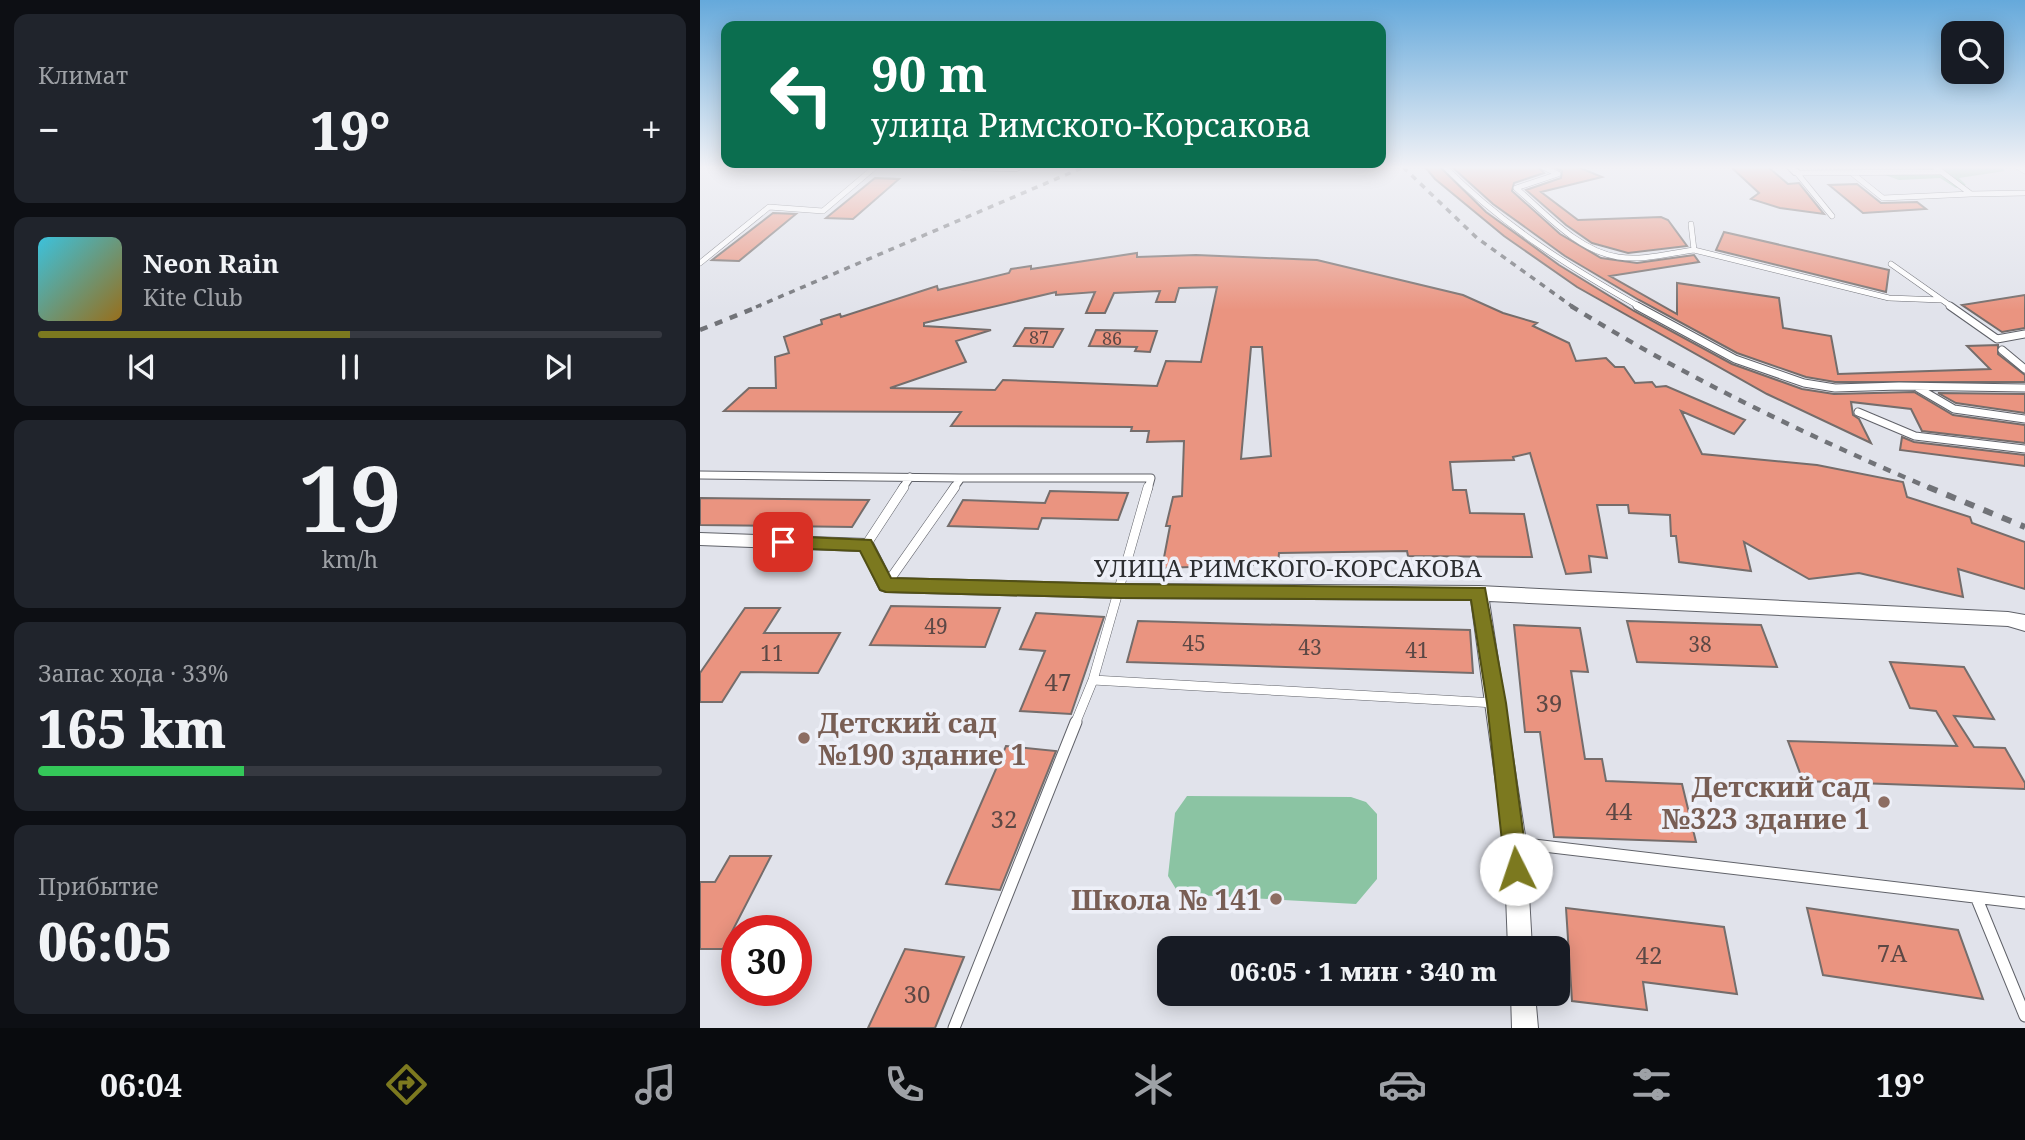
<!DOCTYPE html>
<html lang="ru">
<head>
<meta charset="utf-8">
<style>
  :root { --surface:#171b24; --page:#20242c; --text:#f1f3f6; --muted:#9ea1a6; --line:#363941; --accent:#7c791f }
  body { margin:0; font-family:"Noto Serif",serif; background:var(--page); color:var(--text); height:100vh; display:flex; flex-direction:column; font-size:26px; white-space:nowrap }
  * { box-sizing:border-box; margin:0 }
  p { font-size:23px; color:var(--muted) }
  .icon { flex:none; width:38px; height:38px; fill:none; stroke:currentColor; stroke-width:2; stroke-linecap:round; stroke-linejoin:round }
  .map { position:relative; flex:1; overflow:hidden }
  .drawer { display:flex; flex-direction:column; gap:14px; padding:14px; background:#0d0f14; width:700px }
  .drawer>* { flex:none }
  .guide { position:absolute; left:21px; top:21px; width:665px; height:147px; border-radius:14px; box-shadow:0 4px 18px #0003; background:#0b6e4f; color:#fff; overflow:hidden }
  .tools { position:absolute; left:1241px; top:21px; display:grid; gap:14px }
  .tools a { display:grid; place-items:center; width:63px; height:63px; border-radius:14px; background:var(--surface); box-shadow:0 4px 18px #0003; font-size:35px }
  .speed { position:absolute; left:21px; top:915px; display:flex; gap:14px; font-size:35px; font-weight:700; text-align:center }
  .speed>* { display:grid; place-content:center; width:91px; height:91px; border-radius:50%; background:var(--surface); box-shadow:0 4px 18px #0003; line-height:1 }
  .speed .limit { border:10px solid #d22; background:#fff; color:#111 }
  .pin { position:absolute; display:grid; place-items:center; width:60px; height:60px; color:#fff; margin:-30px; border-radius:14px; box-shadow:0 4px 10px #0006 }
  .me { position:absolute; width:77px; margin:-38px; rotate:356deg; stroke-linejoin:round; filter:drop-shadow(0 0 5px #0008) }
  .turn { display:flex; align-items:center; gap:24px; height:147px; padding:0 35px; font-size:32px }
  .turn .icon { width:91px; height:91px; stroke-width:2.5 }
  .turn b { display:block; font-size:49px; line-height:60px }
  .big { font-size:52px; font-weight:800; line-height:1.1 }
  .drawer .widget { flex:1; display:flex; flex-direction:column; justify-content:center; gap:10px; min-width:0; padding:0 24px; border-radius:14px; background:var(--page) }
  .drawer .dial { align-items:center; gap:0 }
  .dial b { font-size:91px; line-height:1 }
  .song { display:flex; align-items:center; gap:21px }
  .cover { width:84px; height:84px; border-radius:10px; background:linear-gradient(135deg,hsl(190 70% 55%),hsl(40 70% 35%)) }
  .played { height:7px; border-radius:4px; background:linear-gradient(90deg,var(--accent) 50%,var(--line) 50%) }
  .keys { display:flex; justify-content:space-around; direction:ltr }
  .heat { display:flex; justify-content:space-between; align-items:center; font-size:38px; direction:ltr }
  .charge { height:10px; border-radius:5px; background:linear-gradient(90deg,#34c759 33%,var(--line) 0) }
  .trip { position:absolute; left:457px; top:936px; width:413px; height:70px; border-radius:14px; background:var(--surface); box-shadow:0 4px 18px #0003; font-weight:800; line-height:70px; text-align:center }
  .tab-bar { display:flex; height:112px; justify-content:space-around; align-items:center; background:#090b0e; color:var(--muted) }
  .tab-bar .icon { width:49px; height:49px }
  .tab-bar .selected { color:var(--accent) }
  .tab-bar b { font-size:32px; color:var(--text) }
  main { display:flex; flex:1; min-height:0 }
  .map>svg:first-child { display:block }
  .green { fill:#8bc4a3 }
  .building { fill:#ea9480; stroke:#756d6b; stroke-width:2; fill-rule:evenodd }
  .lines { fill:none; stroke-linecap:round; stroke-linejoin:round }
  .service-far3-casing { stroke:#606269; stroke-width:6 }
  .service-far2-casing { stroke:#606269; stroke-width:9 }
  .service-far1-casing { stroke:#606269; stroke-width:10 }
  .service-casing { stroke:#606269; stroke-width:13 }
  .minor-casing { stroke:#606269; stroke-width:2 }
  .service-far3 { stroke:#fff; stroke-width:5 }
  .service-far2 { stroke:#fff; stroke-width:7 }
  .service-far1 { stroke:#fff; stroke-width:9 }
  .service { stroke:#fff; stroke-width:11 }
  .minor { fill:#fff; fill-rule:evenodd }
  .rail-far2 { stroke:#717378; stroke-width:3.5; stroke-dasharray:6 6; stroke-linecap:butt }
  .rail-far1 { stroke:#717378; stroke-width:4.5; stroke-dasharray:8 8; stroke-linecap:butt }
  .rail { stroke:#717378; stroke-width:6; stroke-dasharray:10 10; stroke-linecap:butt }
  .route { fill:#7c791f; stroke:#514f14; stroke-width:2 }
  .education-dot { fill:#8d6e63; stroke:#eef0f8; stroke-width:2.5 }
  .labels { text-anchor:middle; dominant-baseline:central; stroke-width:7; stroke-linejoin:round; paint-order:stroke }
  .far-number-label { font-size:18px; fill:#5c4845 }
  .number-label { font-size:21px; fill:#5c4845 }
  .street-label { font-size:24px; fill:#2d2e31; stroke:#eef0f8 }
  .near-number-label { font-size:24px; fill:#5c4845 }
  .near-education-label { font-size:28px; font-weight:bold; fill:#785e54; stroke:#eef0f8; text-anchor:end }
</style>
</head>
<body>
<main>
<section class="drawer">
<div class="widget"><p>Климат</p>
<div class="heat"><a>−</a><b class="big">19°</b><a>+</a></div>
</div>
<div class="widget">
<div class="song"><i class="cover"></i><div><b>Neon Rain</b><p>Kite Club</p></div></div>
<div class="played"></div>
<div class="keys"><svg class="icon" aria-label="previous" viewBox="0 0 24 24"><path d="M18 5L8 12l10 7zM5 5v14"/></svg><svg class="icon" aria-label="pause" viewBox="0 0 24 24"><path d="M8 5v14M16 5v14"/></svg><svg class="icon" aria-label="next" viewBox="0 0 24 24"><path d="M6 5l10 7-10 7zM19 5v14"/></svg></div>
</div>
<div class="widget dial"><b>19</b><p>km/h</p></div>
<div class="widget"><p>Запас хода · 33%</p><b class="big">165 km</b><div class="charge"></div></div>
<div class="widget"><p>Прибытие</p><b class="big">06:05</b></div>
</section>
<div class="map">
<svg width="1325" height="1028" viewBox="0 0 1325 1028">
  <rect width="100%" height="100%" fill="#e1e3eb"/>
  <path class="green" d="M1156,167H1299L1305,171L1259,178L1266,185L1256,188L1240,178L1199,180L1182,174L1221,172L1215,167Z
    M487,796L651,797L666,802L677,814V879L656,904L479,894L468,876L475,813Z"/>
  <path class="building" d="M725,167H740L786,212L859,265L934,311L1032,364L1102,389L1134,394L1214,392L1253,415L1325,425V443L1222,431L1211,409L1151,402L1153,415L1159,419L1171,443L1067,394L877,287L804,236L735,179Z
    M752,167H838L844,173L814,183L812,191L860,234L901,258L937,263L994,255L999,262L910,276L977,314V283L1079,298L1083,328L1131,336L1138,374L1290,369L1267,346L1298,345V354L1325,375V382H1135L1106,377L1037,353L939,300L865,256L793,204Z
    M854,167H878L902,177L841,192L878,220L961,217L968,220L987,246L928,253L892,243L866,225L826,190L861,178L862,171Z
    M1031,167H1068L1088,184L1099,183L1124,214L1080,208L1051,199L1059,193Z
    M175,178L199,179L153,219L126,218Z
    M1157,184L1181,203L1217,202L1226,209L1163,213L1129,185Z
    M73,213L96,214L39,261L12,260Z
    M1024,232L1189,270L1186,292L1016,250Z
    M437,253V257L496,255L617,260L763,295L803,313L837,323L833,326L869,343L876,361L906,358L915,367H924L935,383L952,382L956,387L966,386L1045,420L1034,434L981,411L1002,454L1117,465L1203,482L1207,497L1270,517L1272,523L1325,542V589L1258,569L1263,597L1159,573L1109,579L1044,542L1051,571L979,562L976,536H971L970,515L929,513L928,505H897L907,558L889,556L891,572L866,574L830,453L813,457L814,460L750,462L753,490H766L770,513L824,514L832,557L708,556L707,551L579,553L578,564L462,568L470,526H466L473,497L482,496L484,441L447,442L449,431H431L432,427L251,426L261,412L24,411L49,388H76L75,357L89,353L84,337L122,324L121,320L140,314L141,317L237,286L238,290L309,273L311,269L331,266V269ZM517,287L501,362L466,361L457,386L303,380L295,390L190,388L266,362L256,341L291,330L224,326V323L356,292V295L395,292L386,313H405L414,293L460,291L456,302H475L479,288ZM551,347H562L571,456L541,459Z
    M1325,295V328L1302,332L1262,305Z
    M325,328L363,329L353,347L314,346Z
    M396,330L457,331L450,352L435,351L437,347L389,346Z
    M1238,393L1325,394V413L1256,403Z
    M1202,437L1214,442L1325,455V466L1200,450Z
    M350,491L428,493L418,520L342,518L338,529L248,526L263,500L345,503Z
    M0,498L169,500L152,527L0,525Z
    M191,606L300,608L285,647L170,645Z
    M45,608H80L64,633H140L118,673L41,672L22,702H0V673Z
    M336,613L404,617L371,714L320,711L345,651L320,649Z
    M438,621L770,630L773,673L427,662Z
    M927,621L1061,625L1077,667L937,662Z
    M814,625L880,628L888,672L871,671L885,759H902L906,781L982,784L996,842L854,837L840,732H825Z
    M1190,662L1264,667L1294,719L1254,716L1274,747L1305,748L1325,783V789L1103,781L1088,741L1257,746L1236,711L1210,708Z
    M306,746L356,751L300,890L246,884Z
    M30,856H71L23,949H0V882H15Z
    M866,908L1024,927L1037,994L943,982L947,1010L872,1001Z
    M1107,908L1258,930L1283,999L1123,975Z
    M205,949L264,957L235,1028H168Z"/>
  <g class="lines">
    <g class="service-far3-casing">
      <path id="service-far3" d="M745,167C802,225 869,267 940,307
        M843,167L858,174L816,188C845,213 878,251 918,257C943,261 970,253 994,250L991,224
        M1318,167L1325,171
        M1097,173L1240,172
        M1097,173L1132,216
        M1153,174L1183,198L1271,194L1235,167
        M1271,194L1325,193
        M994,250L1189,298L1242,300
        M0,263L69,207L123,211L175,167
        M1191,264L1252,307"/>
    </g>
    <g class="service-far2-casing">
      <path id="service-far2" d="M937,306L1035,359L1104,383L1135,388L1199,386L1325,388
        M1250,306L1297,339L1325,334
        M1302,350L1325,369
        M1218,388L1254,409L1325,419
        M1158,412L1215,436L1325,449
        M0,475L261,478
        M202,489L210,477
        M253,489L261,478H451L448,489"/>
    </g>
    <g class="service-far1-casing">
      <path id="service-far1" d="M166,545L204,487
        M186,585L255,487
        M393,680L795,703
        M375,724L393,680L448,487"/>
    </g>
    <g class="service-casing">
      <path id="service" d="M817,843L1325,903
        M1277,899L1325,1016
        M254,1028L376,722"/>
    </g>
    <g class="minor-casing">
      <path id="minor" d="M258,167H321L322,168L317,171L262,170Z
        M1086,167H1095L1102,173L1094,175Z
        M0,533L166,539L172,541L191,578L420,584L779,586L1308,612L1325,615V631L1308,626L789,601L826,842L832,948H808L804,842L771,600L420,598L186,592L180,590L161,551L0,545Z
        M811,994H835L838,1028H812Z"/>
    </g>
    <use href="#service-far3" class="service-far3"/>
    <use href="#service-far2" class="service-far2"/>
    <use href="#service-far1" class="service-far1"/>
    <use href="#service" class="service"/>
    <use href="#minor" class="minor"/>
    <path class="rail-far2" d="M703,167L777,238L873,307
      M56,307L384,167"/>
    <path class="rail-far1" d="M871,306C985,377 1108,436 1232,489
      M0,330L60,306"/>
    <path class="rail" d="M1228,487L1325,527"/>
  </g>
  <linearGradient id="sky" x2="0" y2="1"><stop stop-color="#65a9db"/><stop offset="0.54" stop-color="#f2f2f6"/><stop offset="1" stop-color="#f2f2f6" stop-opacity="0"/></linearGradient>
  <rect width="1325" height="310" fill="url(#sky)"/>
  <path class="route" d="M83,536L171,540L191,578L420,584L785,588L806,703L828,869L824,877L816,880L808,877L805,869L787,703L771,600L420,598L186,592L180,590L160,551L83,548L75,542Z"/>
  <g class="education-dot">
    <circle cx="104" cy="738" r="7"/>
    <circle cx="1184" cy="802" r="7"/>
    <circle cx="576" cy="899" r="7"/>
  </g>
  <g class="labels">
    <g class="far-number-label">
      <text x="339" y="337">87</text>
      <text x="412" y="338">86</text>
    </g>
    <g class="number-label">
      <text x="236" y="626">49</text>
      <text x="494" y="643">45</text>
      <text x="1000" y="644">38</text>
      <text x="610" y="647">43</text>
      <text x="717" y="650">41</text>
      <text x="72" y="653">11</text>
    </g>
    <g class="street-label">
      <text x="588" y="567">УЛИЦА РИМСКОГО-КОРСАКОВА</text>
    </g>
    <g class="near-number-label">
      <text x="358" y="681">47</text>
      <text x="849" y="702">39</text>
      <text x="919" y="810">44</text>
      <text x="304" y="818">32</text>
      <text x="1192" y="952">7А</text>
      <text x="949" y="954">42</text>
      <text x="217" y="993">30</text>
    </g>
    <g class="near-education-label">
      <text x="118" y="722" text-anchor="start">Детский сад<tspan x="118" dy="32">№190 здание 1</tspan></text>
      <text x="1170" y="786">Детский сад<tspan x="1170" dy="32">№323 здание 1</tspan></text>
      <text x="562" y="899">Школа № 141</text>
    </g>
  </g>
</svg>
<div class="tools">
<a><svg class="icon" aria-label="search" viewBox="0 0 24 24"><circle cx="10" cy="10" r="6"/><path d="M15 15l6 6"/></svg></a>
</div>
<div class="speed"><div class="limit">30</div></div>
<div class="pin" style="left:83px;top:542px;background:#d93025"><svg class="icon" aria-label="arrive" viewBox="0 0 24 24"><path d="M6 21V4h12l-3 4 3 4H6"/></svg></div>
<svg class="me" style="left:816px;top:869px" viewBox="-20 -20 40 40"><circle r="19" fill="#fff"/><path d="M0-13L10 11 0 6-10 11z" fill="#7c791f"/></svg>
<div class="trip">06:05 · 1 мин · 340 m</div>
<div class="guide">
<div class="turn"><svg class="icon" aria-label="left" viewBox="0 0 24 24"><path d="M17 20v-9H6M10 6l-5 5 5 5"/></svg><div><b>90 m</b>улица Римского-Корсакова</div></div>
</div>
</div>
</main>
<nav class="tab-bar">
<b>06:04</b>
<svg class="icon selected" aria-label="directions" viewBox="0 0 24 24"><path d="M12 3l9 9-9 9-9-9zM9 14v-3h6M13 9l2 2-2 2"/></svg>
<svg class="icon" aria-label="music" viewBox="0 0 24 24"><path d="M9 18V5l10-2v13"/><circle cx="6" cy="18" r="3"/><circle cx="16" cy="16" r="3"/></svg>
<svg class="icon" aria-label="phone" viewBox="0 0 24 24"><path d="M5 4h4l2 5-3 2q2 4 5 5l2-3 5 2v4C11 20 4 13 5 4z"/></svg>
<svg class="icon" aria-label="climate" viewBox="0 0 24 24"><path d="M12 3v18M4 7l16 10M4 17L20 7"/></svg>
<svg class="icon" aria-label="car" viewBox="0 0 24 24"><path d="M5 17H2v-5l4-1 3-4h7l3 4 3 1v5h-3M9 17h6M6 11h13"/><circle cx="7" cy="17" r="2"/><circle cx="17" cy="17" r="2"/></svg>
<svg class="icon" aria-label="filters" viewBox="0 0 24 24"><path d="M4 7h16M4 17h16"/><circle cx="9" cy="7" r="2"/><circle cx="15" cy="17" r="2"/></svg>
<b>19°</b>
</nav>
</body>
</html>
